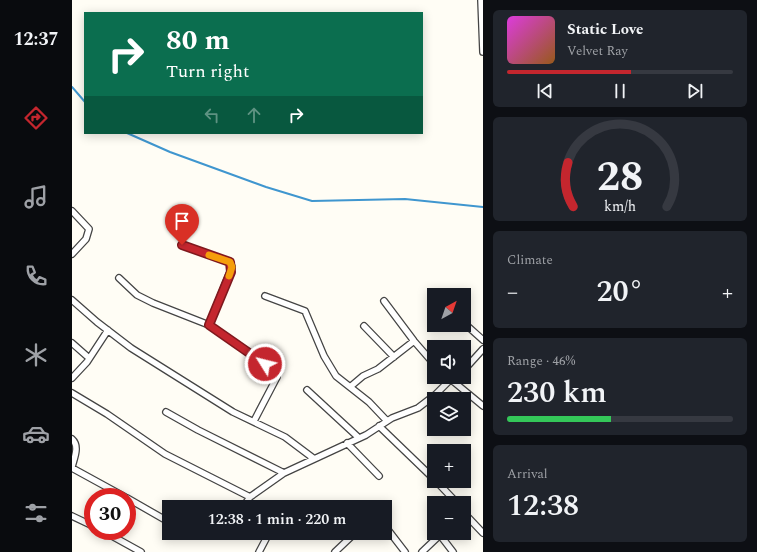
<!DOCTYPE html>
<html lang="en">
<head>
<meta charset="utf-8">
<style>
  :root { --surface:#171b24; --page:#20242c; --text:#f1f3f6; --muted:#9ea1a6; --line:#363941; --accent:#c4262e }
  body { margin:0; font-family:Spectral,serif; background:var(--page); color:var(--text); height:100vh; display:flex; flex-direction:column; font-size:15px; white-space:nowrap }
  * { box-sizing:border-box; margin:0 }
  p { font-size:13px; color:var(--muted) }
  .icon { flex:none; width:22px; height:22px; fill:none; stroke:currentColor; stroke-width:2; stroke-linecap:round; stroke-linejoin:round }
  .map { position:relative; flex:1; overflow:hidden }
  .side { display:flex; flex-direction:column; gap:10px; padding:10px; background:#0d0f14; width:274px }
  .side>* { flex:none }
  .guide { position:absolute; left:12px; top:12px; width:339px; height:122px; border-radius:0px; box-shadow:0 2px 10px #0003; background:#0b6e4f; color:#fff; overflow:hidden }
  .needle { width:26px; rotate:40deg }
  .tools { position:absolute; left:355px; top:288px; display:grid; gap:8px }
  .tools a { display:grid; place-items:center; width:44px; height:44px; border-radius:0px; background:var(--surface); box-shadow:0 2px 10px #0003; font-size:20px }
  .speed { position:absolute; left:12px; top:488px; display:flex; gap:8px; font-size:20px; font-weight:700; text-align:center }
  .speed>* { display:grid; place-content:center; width:52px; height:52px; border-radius:50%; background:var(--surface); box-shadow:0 2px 10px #0003; line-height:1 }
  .speed .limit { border:6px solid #d22; background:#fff; color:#111 }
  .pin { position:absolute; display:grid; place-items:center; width:34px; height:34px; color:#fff; margin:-41px -17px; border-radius:50% 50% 50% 0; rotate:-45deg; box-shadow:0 0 4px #0007 }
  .pin .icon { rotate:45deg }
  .me { position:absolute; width:44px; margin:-22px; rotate:306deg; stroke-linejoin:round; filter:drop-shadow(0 0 3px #0008) }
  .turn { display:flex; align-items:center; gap:14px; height:84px; padding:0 16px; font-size:18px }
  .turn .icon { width:52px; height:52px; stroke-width:2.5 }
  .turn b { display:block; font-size:28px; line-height:34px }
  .lanes { display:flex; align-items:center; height:38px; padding:0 16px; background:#0003; justify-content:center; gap:20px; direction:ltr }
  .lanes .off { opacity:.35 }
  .big { font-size:30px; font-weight:600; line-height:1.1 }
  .side .widget { flex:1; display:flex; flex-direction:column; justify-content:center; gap:6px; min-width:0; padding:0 14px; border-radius:6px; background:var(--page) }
  .side .dial { align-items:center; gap:0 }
  .dial svg { height:104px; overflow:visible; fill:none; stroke:var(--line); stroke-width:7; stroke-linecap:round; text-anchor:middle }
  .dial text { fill:var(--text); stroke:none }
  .song { display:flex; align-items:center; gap:12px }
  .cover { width:48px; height:48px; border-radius:6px; background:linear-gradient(135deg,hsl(300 70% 55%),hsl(30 70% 35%)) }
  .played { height:4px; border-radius:2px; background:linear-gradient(90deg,var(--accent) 55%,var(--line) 55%) }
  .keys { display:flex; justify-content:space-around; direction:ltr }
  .heat { display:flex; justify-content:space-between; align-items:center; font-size:22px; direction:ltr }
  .charge { height:6px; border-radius:3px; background:linear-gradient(90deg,#34c759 46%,var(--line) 0) }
  .trip { position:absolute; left:90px; top:500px; width:230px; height:40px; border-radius:0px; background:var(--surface); box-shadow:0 2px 10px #0003; font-weight:600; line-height:40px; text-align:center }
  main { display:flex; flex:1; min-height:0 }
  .dock { display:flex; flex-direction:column; width:72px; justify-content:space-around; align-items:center; background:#090b0e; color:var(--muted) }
  .dock .icon { width:28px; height:28px }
  .dock .selected { color:var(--accent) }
  .dock b { font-size:18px; color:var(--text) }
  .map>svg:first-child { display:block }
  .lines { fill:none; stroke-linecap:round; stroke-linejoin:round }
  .stream { stroke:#3f96cf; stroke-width:2 }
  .minor-casing { stroke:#444; stroke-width:8 }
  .minor { stroke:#fff; stroke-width:5.5 }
  .route-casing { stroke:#7f191e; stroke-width:10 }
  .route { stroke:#c4262e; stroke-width:7 }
  .slow { stroke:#f59e0b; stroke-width:7 }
</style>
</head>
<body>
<main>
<nav class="dock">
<b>12:37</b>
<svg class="icon selected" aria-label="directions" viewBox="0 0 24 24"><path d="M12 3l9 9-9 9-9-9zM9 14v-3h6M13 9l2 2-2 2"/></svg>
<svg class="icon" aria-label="music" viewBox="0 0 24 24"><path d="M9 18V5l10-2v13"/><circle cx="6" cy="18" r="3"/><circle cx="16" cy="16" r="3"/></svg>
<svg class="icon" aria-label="phone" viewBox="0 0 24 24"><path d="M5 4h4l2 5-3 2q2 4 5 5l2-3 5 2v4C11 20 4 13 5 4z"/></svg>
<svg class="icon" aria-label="climate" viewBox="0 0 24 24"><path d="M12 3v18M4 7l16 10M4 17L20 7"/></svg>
<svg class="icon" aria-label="car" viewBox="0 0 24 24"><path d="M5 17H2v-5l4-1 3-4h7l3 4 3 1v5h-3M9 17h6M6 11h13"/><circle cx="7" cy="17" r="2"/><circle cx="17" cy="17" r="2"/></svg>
<svg class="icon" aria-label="filters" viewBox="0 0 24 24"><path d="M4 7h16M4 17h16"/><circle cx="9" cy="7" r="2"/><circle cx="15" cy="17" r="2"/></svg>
</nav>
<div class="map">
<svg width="411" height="552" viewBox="0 0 411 552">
  <rect width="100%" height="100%" fill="#fffdf5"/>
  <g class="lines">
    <path class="stream" d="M0,87L13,102
      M55,133L98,152L194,187L240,201L333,199L411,207"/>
    <g class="minor-casing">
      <path id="minor" d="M409,0L411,52
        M0,211L17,229L14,239L0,254
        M110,245L158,262L160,267L137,325
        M47,278L65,295L81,303L137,325L205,372V377L182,421
        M193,296L233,311L252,356L264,376L297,402L315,421
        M0,300L25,322L59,348L161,412L213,437L241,458
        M312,301L342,341L362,364
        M392,323L411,340
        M292,326L322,357
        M0,343L17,358
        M392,370L411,349
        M376,377L411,406
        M0,378L15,362L36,330
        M382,382L386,377
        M278,387L291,376L306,369L342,341
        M235,390L287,438
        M0,393L35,414L93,454L178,497
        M94,412L126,430L212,473
        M307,426L362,479
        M0,439C8,446 2,458 0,467
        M275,443L307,476
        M0,468L53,497
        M364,481L385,503
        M55,498L97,522
        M171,507L178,497L212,473L294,435L320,418L346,408L363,395L379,379
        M392,513L411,533
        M0,516L21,526
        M313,526L333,552
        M31,531L69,552
        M115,533L119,535
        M368,535L381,552
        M187,552L196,535L193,533
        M263,552L283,533
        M350,552L370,533"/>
    </g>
    <use href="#minor" class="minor"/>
  </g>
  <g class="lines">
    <g class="route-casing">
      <path id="route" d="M110,245L158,262L159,272L137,325L193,364"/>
    </g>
    <use href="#route" class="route"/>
    <path class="slow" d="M137,255L158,262L160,267L157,276"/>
  </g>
</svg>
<div class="tools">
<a><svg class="needle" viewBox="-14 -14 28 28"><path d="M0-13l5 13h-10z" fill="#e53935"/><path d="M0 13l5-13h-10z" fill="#9ea1a6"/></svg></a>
<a><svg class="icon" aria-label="sound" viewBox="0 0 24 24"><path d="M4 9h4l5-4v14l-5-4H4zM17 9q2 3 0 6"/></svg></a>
<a><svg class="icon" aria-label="layers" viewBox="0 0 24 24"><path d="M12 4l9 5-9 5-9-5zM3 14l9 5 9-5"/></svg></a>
<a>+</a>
<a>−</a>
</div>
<div class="speed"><div class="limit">30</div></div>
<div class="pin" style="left:110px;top:245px;background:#d93025"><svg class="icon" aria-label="arrive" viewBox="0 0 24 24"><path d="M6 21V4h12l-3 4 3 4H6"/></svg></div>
<svg class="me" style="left:193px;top:364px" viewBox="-20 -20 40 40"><circle r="17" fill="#c4262e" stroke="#fff" stroke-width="3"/><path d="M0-11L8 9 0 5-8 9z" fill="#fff"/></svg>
<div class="trip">12:38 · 1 min · 220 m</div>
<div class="guide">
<div class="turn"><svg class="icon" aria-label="right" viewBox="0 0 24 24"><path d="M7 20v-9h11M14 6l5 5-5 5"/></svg><div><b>80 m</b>Turn right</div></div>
<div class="lanes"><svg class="icon off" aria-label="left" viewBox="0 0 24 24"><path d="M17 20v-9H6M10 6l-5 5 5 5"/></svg><svg class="icon off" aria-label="ahead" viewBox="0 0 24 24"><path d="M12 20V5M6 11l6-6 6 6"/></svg><svg class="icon" aria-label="right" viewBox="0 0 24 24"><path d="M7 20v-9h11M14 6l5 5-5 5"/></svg></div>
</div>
</div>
<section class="side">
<div class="widget">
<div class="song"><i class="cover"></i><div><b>Static Love</b><p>Velvet Ray</p></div></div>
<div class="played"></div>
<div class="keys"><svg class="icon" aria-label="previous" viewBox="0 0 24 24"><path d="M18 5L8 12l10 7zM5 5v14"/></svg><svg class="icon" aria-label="pause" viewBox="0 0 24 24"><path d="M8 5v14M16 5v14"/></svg><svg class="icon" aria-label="next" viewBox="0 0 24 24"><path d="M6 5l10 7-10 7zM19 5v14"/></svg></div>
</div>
<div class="widget dial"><svg viewBox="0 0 100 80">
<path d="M14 69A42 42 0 1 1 86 69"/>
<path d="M14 69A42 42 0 0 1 10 35" stroke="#c4262e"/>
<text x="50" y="56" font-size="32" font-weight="700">28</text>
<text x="50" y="72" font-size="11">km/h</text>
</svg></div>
<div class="widget"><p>Climate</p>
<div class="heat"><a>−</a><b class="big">20°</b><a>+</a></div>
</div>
<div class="widget"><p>Range · 46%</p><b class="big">230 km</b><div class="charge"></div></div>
<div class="widget"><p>Arrival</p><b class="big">12:38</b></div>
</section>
</main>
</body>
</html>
